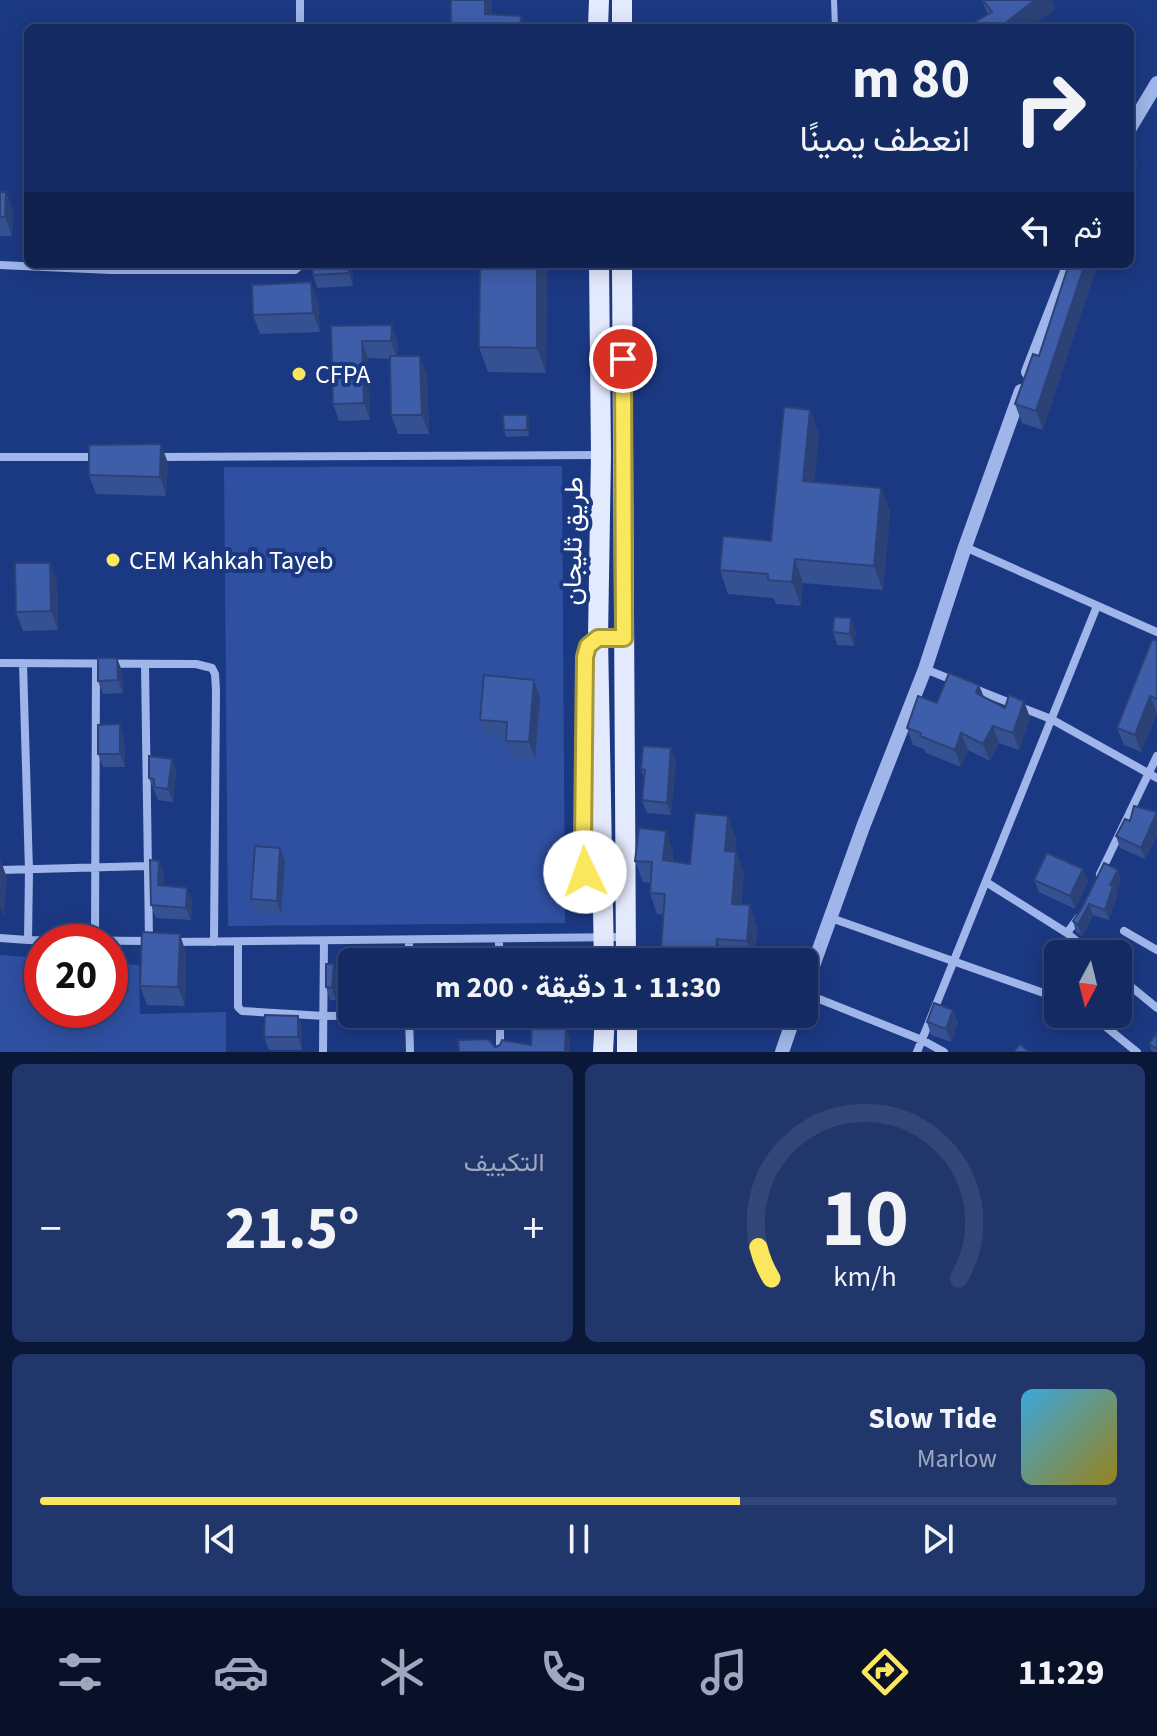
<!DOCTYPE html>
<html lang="ar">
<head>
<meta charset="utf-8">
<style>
  :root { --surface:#142a62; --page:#21366b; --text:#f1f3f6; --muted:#9da7be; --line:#334677; --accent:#fbe75d }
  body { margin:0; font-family:"Source Sans 3",Vazirmatn,sans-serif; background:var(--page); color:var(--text); direction:rtl; height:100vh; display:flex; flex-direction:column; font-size:30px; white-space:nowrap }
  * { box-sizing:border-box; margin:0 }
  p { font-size:26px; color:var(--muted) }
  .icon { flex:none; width:44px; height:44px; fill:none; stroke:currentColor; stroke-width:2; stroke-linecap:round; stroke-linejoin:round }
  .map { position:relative; height:1052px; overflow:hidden; direction:ltr }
  .panel { display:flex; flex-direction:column; gap:12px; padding:12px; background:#0b1736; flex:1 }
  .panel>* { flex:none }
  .banner { position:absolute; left:24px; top:24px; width:1110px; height:244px; border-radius:12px; box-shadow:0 4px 20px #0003,0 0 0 2px var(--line); direction:rtl; background:#142a62; color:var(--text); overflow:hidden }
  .needle { width:52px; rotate:187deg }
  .controls { position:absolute; left:1044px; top:940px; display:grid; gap:16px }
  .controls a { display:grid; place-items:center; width:88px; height:88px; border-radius:12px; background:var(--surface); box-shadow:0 4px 20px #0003,0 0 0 2px var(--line); font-size:40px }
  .speed { position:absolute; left:24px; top:924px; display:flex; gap:16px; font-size:40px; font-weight:700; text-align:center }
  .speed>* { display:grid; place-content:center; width:104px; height:104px; border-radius:50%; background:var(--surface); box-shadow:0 4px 20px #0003,0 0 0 2px var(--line); line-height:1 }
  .speed .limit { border:12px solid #d22; background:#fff; color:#111 }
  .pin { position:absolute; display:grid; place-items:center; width:68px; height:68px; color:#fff; margin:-34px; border:4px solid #fff; border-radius:50%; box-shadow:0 2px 8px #0007 }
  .me { position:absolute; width:88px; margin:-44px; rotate:357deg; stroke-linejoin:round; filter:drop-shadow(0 0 6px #0008) }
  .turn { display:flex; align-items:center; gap:28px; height:168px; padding:0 32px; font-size:36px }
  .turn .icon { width:104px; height:104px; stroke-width:2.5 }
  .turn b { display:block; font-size:56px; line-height:68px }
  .then { display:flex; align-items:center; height:76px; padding:0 32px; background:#0003; gap:16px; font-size:30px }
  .big { font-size:60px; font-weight:700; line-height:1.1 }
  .panel .widget { flex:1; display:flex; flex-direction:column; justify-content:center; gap:12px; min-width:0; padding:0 28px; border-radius:12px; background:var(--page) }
  .panel .dial { align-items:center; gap:0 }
  .dial svg { height:208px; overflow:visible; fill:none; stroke:var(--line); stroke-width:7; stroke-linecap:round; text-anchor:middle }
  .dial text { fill:var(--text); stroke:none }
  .song { display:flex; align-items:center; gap:24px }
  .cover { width:96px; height:96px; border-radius:12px; background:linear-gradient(135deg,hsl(200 70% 55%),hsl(50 70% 35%)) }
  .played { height:8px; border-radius:4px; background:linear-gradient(90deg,var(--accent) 65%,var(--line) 65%) }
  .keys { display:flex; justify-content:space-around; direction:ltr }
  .heat { display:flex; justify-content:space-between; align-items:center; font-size:44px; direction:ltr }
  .panel .tiles { flex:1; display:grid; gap:12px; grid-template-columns:1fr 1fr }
  .widget:last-child { grid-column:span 2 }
  .trip { position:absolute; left:338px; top:948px; width:480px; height:80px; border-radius:12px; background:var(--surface); box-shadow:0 4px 20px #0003,0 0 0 2px var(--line); font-weight:700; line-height:80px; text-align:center; direction:rtl }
  .dock { display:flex; height:128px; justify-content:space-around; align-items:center; background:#081127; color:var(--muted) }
  .dock .icon { width:56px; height:56px }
  .dock .current { color:var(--accent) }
  .dock b { font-size:36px; color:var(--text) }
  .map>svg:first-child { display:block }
  .green { fill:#2f4fa1 }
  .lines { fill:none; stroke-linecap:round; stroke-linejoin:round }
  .service { stroke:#a0b6ea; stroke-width:6 }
  .minor { stroke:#a0b6ea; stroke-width:8 }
  .tertiary { stroke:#a0b6ea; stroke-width:14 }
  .primary { stroke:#e4eafe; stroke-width:20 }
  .wall { fill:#365192 }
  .shaded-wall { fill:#2c4277 }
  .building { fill:#3f5eaa; stroke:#2c4277; stroke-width:2 }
  .route-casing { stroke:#a3963c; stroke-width:20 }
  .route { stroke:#fbe75d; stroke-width:14 }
  .poi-dot { fill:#fbe75d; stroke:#1b3882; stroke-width:3 }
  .labels { text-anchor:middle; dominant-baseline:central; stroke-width:8; stroke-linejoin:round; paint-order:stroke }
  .poi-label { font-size:26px; fill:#fff; stroke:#1b3882; text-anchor:start }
  .street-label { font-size:26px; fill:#fff; stroke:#1b3882 }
</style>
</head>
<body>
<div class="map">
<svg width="1157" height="1052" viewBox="0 0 1157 1052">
  <rect width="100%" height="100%" fill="#1b3882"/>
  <path class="green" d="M562,466L565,923L228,926L224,467Z
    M0,955L42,958V1010H110V963L139,965L140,1014L226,1012V1052H0Z"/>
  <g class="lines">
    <path class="service" d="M834,0L835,28
      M596,904L588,891L583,841L585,657L588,646L598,638H621"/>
    <path class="minor" d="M300,28V0
      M0,265L111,270H295L302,264
      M0,457H99
      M157,457L599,455
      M965,547L1157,632
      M0,663L196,664L212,668L215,674L216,690L214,942
      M23,663L29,871L28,940
      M145,665L149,940
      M925,669L955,681
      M975,689L1051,719L1157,778
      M0,870L147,866
      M1100,874L1157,756
      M986,882L1067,933L1078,918
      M831,918L1058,998
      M1124,931L1157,950
      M1067,933L1092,954
      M0,938L28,940L149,941
      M499,940V962
      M409,941V962
      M95,942L96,665
      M175,942L625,937
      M238,943V1007L242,1011L324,1016L472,1014
      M1118,976L1157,1008
      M804,993L922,1040L944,1052
      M409,1014L410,1052
      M500,1014V1052
      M1090,1014L1137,1052
      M323,1052L324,941
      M917,1052L1097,606"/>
    <path class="tertiary" d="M1130,128L1157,83
      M1028,372L1070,264
      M804,991L863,827L925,669L965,547L1021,391
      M782,1052L795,1014"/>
    <path class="primary" d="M598,28L599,0
      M622,28V0
      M599,264L601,455L598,638L604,962
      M622,264L626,962
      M603,1052L605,1014
      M627,1052V1014"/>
  </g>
  <path class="wall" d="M982,0L1055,9L1030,28H964L988,15Z
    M0,192H6L13,211L12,236H0Z
    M480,264H547L546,373L488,372L479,347Z
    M638,264H674L673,270L639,267Z
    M761,264H796L795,268Z
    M352,267L353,286L317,288L313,275Z
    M318,301L320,332L260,334L253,315Z
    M331,326L398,343L397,356L427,375L429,434H398L391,415L390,359L368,358L370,420L339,421L333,404Z
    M1033,354L1043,430L1022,423L1015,404Z
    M810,410L819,434L814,482L881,488L890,513L883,590L803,583L801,606L776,604L774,598L728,594L720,570L771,541Z
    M527,415L529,421V436L506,437L504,430Z
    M168,463L166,496L96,494L89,475Z
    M50,563L57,582L58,630L23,631L16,612Z
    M851,618L856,631L854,646L837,645L833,632Z
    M1157,640V713L1141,752L1124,745L1117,728Z
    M122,671L123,693L103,694L98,681Z
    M540,697L535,759L512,757L506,738L486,736L480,720Z
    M984,697L1005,708L1024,701L1030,718L1019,750L999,743L990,761L968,750L961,767L926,753L924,749L913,745L907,728L937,703Z
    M124,737L125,767H103L98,754Z
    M172,759L176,771L173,802L158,800L149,778Z
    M676,761L671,815L647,813L642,800L644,779L641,769Z
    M1157,812V835L1145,859L1120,848L1116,836L1130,821Z
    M666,831L673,853V861L690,864L736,838L735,852H736L744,874L741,905H750L757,927L755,962L725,961L661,949L663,915L657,914L650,893V883L643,882L635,861Z
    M159,861L164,874L163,886L187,888L192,901L191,920L156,918L151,905Z
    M285,861L281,914L255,912L251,899Z
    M1083,869L1088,882L1075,909L1039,892L1034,880Z
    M1118,870L1121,881L1116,892L1117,896L1109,920L1093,915L1082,936L1076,932L1073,921Z
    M186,953L185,1006L147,1005L140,986Z
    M339,977L336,1000H330L326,987Z
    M953,1010L958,1023L951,1042L931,1035L927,1022Z
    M702,1014H752L751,1020L734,1016Z
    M302,1028V1050H269L264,1037Z
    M1157,1033V1052H1154L1151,1050L1149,1044Z"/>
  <path class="shaded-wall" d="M485,0H492V28L485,14Z
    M1035,0H1052L1055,9L1030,28H999Z
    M521,16L525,28H520Z
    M1135,158L1138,165L1133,178L1131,171Z
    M6,192L13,211L12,236L5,217Z
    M348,264H351L352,267L353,286L349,273Z
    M537,264H547L546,373L537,348Z
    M1085,264H1098L1043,430L1036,411Z
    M311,282L318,301L320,332L313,313Z
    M392,325L398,343L397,359L391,341Z
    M362,341L368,358L370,420L364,403Z
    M420,356L427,375L429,434L422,415Z
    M810,410L819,434L812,505L803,481Z
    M527,415L529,421V436L527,430Z
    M161,444L168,463L166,496L160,477Z
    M881,488L890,513L883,590L874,566Z
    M795,559L803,583L801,606L792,582Z
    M50,563L57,582L58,630L51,611Z
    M851,618L856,631L854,646L850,634Z
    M117,658L122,671L123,693L118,680Z
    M534,680L540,697L535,759L529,742Z
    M979,685L986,702L976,693Z
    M1150,696L1157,713L1141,752L1135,735Z
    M1024,701L1030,718L1019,750L1013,733Z
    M120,724L124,737L125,767L120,754Z
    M993,726L999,743L990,761L983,744Z
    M961,733L968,750L961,767L955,750Z
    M671,748L676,761L671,815L667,803Z
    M172,759L176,771L173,802L168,789Z
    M1157,815V835L1145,859L1141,848Z
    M728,816L736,838L733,873L725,851Z
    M666,831L673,853L671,881L663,860Z
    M280,848L285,861L281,914L277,901Z
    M736,852L744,874L739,926L732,904Z
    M0,858L7,878L4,918L0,907Z
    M159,861L164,874L162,898L158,885Z
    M1083,869L1088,882L1075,909L1070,896Z
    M1118,870L1121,881L1116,892L1117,896L1109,920L1105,910L1110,885Z
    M187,888L192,901L191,920L186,908Z
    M1089,904L1093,915L1082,936L1078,925Z
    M750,905L757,927L755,962L747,941Z
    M180,934L186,953L185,1006L178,987Z
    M717,939L725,961V962H715Z
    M334,964L339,977L336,1000L332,988Z
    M953,1010L958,1023L951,1042L946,1029Z
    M298,1016L302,1028V1050L298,1037Z
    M566,1027L570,1039V1052H565Z"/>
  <path class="building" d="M451,0H485V14L521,16L520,28H451Z
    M983,0H1035L999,28H964L992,12Z
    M857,24L883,28H857Z
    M1130,157L1135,158L1131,171H1130Z
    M0,192H6L5,217H0Z
    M312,264H348L349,273L313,275Z
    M480,264H537V348L479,347Z
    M1069,264H1085L1036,411L1015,404L1033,354L1039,356Z
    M311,282L313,313L253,315L252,285Z
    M392,325L391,341H362L364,403L333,404L331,326Z
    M390,356H420L422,415H391Z
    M784,407L810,410L803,481L881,488L874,566L795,559L792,582L768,580V574L720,570L723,536L771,541Z
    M503,415H527V430H504Z
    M161,444L160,477L89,475V445Z
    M15,563H50L51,611L16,612Z
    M834,617L851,618L850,634L833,632Z
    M1152,640H1157V699L1150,696L1135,735L1117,728Z
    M98,658H117L118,680L98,681Z
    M949,673L979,685L976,693L1005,708L1009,695L1024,701L1013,733L993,726L983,744L961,733L955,750L920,736L921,733L907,728L918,696L937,703Z
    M484,675L534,680L529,742L506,741L507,722L480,720Z
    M120,724V754H98V725Z
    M643,746L671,748L667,803L642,800L645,770L641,769Z
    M149,756L172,759L168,789L154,787V779L149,778Z
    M1134,806L1157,812L1141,848L1116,836L1125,819L1130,821Z
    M695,813L728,816L725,851L736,852L732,904L750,905L747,941L717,939L715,962H643L644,947L661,949L665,894L650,893L652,862L635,861L639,828L666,831L663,860L690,864Z
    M255,846L280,848L277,901L251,899Z
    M1047,853L1083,869L1070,896L1034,880Z
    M150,860L159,861L158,885L187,888L186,908L151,905Z
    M1104,863L1118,870L1110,885L1113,886L1105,910L1089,904L1078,925L1073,921L1082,908Z
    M142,932L180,934L178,987L140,986Z
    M326,964H334L332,988L326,987Z
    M934,1003L953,1010L946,1029L927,1022Z
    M265,1015L298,1016V1037H264Z
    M532,1026L566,1027L565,1052H459L458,1040L488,1039L495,1047L500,1045L502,1040L531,1045Z
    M1157,1033V1049L1149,1044Z
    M1020,1044L1029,1052H1014Z"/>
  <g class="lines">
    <g class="route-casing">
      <path id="route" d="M585,872L583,841L585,657L588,646L598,638H624L623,359"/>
    </g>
    <use href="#route" class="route"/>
  </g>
  <g class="poi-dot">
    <circle cx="299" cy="374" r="8"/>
    <circle cx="113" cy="560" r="8"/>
  </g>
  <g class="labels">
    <g class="poi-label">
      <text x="315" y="374">CFPA</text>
      <text x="129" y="560">CEM Kahkah Tayeb</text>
    </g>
    <g class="street-label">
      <text transform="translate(573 541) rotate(-89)">طريق ثليجان</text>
    </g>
  </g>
</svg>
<div class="controls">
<a><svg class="needle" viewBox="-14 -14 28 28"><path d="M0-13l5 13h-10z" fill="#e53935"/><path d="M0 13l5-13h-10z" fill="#9da7be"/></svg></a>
</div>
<div class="speed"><div class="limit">20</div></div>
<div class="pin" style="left:623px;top:359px;background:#d93025"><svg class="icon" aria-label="arrive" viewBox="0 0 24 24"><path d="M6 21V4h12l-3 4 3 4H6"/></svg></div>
<svg class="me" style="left:585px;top:872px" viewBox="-20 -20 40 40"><circle r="19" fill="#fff"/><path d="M0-13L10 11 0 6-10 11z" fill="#fbe75d"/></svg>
<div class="trip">11:30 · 1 دقيقة · 200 m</div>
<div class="banner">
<div class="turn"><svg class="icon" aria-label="right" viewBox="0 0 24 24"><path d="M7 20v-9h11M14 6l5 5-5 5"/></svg><div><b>80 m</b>انعطف يمينًا</div></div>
<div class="then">ثم<svg class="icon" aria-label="left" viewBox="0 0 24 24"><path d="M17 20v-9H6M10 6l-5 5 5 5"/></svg></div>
</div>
</div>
<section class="panel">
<div class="tiles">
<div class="widget dial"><svg viewBox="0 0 100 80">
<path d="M14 69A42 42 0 1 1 86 69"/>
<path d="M14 69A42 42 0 0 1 9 57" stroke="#fbe75d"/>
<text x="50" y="56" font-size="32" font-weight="700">10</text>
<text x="50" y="72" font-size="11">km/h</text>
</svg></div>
<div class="widget"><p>التكييف</p>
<div class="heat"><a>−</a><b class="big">21.5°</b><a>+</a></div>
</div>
<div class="widget">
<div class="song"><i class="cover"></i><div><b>Slow Tide</b><p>Marlow</p></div></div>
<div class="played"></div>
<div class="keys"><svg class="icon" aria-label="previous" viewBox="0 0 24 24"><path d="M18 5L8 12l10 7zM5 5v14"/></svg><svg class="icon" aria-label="pause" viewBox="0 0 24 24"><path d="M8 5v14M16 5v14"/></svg><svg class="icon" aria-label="next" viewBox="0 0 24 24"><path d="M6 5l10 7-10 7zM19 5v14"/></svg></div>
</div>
</div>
</section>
<nav class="dock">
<b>11:29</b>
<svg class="icon current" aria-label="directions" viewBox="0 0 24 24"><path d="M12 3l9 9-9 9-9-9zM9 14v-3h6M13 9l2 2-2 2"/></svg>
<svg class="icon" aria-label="music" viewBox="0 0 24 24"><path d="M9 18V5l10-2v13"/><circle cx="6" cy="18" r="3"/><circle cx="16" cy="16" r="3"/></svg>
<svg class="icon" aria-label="phone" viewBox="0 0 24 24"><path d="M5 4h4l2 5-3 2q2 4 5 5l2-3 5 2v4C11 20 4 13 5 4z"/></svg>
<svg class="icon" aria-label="climate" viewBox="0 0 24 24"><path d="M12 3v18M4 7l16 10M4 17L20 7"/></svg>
<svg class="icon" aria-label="car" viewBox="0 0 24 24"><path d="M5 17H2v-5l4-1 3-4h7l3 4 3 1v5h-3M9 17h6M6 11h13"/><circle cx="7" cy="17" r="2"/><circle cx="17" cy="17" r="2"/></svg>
<svg class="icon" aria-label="filters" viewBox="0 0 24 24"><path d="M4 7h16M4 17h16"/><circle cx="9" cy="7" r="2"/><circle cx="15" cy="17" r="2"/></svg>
</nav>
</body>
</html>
